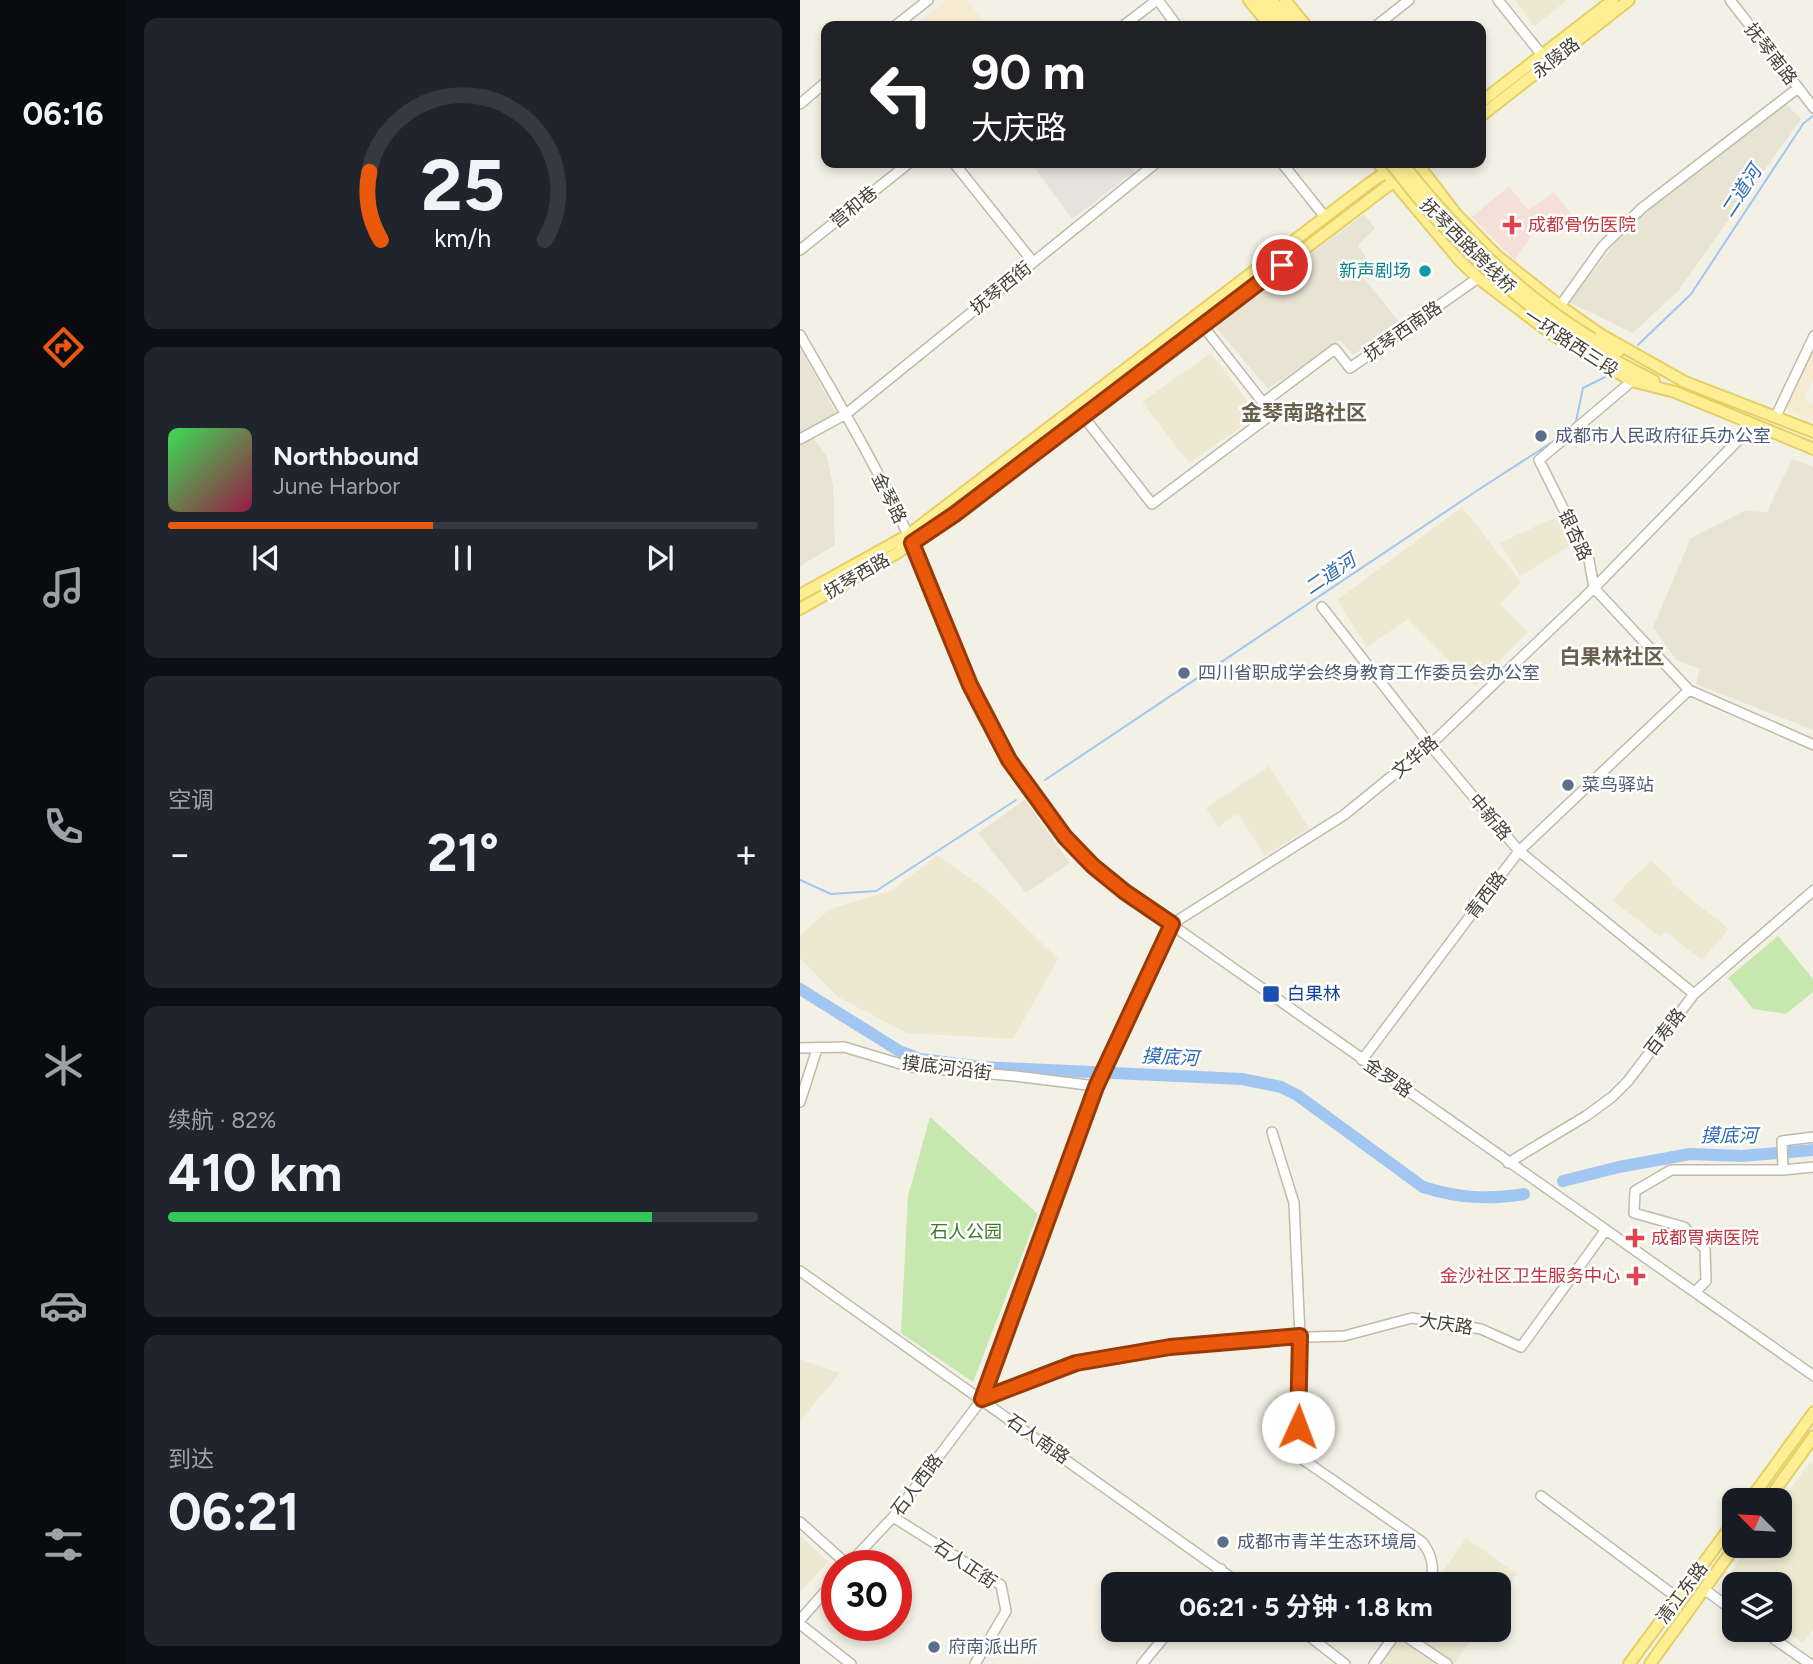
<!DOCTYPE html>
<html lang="zh">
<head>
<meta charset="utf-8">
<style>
  :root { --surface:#171b24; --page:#20242c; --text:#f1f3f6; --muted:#9ea1a6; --line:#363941; --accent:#ea580c }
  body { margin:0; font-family:Figtree,"Noto Sans SC",sans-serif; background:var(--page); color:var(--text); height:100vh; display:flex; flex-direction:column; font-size:26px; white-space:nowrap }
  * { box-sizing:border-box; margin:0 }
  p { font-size:23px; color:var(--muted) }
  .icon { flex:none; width:38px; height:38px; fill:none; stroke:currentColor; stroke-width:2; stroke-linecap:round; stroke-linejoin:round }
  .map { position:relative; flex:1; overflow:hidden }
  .panel { display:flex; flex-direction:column; gap:18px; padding:18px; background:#0d0f14; width:674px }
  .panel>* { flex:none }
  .banner { position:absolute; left:21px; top:21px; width:665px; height:147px; border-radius:14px; box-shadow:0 4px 10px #0003; background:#202124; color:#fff; overflow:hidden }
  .needle { width:46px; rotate:294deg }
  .controls { position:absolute; left:922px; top:1488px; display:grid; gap:14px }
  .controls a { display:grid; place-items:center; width:70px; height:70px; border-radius:14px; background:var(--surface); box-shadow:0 4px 10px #0003; font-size:35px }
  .speed { position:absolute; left:21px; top:1550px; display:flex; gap:14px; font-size:35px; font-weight:700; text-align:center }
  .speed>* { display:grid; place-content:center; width:91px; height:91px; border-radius:50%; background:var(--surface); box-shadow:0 4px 10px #0003; line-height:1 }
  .speed .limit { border:10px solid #d22; background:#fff; color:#111 }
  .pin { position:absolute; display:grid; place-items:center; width:60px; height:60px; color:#fff; margin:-30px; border:4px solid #fff; border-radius:50%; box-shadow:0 2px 7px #0007 }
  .me { position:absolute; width:77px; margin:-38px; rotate:2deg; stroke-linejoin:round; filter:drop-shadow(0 0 5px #0008) }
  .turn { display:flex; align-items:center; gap:24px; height:147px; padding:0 35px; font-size:32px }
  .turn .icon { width:91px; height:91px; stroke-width:2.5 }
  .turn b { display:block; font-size:49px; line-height:60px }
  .big { font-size:52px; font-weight:700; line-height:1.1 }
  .panel .widget { flex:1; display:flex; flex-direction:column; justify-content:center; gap:10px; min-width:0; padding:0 24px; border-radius:14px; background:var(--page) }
  .panel .dial { align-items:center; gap:0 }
  .dial svg { height:182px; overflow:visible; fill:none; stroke:var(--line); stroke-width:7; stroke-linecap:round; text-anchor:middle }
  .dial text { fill:var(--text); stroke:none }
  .song { display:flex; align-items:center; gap:21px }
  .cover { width:84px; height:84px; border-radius:10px; background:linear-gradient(135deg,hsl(130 70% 55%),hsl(340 70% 35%)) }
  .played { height:7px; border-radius:4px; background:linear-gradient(90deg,var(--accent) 45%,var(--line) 45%) }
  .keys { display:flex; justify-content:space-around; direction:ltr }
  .heat { display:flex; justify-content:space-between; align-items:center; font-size:38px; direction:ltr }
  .charge { height:10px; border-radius:5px; background:linear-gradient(90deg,#34c759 82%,var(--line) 0) }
  .trip { position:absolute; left:301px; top:1572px; width:410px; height:70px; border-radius:14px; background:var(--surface); box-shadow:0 4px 10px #0003; font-weight:700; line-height:70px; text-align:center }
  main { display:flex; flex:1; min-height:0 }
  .dock { display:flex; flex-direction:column; width:126px; justify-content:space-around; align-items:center; background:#090b0e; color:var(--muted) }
  .dock .icon { width:49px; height:49px }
  .dock .selected { color:var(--accent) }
  .dock b { font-size:32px; color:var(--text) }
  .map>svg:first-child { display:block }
  .residential { fill:#e7e4d4 }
  .commercial { fill:#f6ebd1 }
  .education { fill:#ede8d0 }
  .medical { fill:#f4e0d9 }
  .green { fill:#c6e8ae }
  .parking { fill:#e4e3de }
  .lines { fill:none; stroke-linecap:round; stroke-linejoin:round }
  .stream { stroke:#a1c6f1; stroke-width:2 }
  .river { stroke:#a1c6f1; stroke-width:12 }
  .minor-casing { stroke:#bfbaa9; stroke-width:12 }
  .major-casing { stroke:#e5cf62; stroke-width:14 }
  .minor { stroke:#fff; stroke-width:9 }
  .major { stroke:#ffef94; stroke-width:10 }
  .major-bridge-casing { stroke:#e5cf62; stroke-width:14; stroke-linecap:butt }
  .major-bridge { stroke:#ffef94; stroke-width:10 }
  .route-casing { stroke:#983908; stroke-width:18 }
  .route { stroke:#ea580c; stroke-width:12 }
  .health-dot { fill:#e0444e; stroke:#fff; stroke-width:2.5 }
  .culture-dot { fill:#0f9aa8; stroke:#fff; stroke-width:2.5 }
  .service-dot { fill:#5c6f8a; stroke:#fff; stroke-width:2.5 }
  .transit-dot { fill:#1a4fb4; stroke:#fff; stroke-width:2.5 }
  .labels { text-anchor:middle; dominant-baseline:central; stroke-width:5; stroke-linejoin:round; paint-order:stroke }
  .street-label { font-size:18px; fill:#464235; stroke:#fff }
  .health-label { font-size:18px; fill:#be3a42; stroke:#fff; text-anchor:start }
  .culture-label { font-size:18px; fill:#0d838f; stroke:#fff; text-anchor:end }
  .service-label { font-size:18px; fill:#4e5e75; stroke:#fff; text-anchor:start }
  .transit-label { font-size:18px; fill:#164399; stroke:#fff; text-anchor:start }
  .park-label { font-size:18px; fill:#3c7928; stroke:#fff }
  .water-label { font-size:19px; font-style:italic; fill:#2d69b4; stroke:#fff }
  .quarter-label { font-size:21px; font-weight:bold; fill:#69614c; stroke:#fff }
</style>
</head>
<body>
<main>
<nav class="dock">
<b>06:16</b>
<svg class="icon selected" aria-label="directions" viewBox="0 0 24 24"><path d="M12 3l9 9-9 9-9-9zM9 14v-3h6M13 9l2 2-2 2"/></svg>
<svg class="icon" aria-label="music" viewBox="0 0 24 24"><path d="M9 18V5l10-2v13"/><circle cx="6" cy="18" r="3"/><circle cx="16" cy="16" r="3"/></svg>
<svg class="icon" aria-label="phone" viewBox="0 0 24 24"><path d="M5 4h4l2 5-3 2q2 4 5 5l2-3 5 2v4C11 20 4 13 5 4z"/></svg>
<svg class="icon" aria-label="climate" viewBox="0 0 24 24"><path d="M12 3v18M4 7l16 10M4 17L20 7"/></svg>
<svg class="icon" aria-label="car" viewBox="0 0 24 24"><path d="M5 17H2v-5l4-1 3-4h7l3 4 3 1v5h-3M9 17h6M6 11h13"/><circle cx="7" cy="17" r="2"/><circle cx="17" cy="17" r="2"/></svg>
<svg class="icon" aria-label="filters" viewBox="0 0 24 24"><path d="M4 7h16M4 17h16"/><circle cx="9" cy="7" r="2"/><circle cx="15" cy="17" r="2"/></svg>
</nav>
<section class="panel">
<div class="widget dial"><svg viewBox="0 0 100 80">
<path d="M14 69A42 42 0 1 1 86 69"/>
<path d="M14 69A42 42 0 0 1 9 39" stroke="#ea580c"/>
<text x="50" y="56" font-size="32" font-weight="700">25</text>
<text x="50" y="72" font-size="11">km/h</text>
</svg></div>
<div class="widget">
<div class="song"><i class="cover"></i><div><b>Northbound</b><p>June Harbor</p></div></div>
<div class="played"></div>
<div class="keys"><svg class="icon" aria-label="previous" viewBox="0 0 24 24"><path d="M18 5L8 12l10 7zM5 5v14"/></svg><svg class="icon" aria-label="pause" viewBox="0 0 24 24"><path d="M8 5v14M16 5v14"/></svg><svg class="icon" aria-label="next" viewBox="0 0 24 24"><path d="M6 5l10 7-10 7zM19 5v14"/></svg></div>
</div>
<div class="widget"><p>空调</p>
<div class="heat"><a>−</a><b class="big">21°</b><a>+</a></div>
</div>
<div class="widget"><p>续航 · 82%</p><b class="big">410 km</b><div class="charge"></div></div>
<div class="widget"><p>到达</p><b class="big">06:21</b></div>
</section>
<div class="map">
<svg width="1014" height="1664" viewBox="0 0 1014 1664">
  <rect width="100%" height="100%" fill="#f3f1e6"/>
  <path class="residential" d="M986,104L1001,119L878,291L833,333L769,302L823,233L889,176Z
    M564,214L575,228L558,245L572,267L562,276L601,324L553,355L540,340L468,389L415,326Z
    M0,347L37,415L0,436Z
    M11,435L27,457L33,485L35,545L0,566V442Z
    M992,459L1013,467V730L896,684L900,669L876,660L853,627L891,538L945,511L967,512Z
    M225,800L270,863L226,893L178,833Z"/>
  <path class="commercial" d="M147,0H166L188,26H115Z
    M1013,343V378L1004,400L1013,404V420L981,407Z"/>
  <path class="education" d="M715,0H767L734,27Z
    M411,353L458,415L389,463L342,402Z
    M662,507L721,582L700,604L728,632L675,686L608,619L567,647L537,600Z
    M756,517L771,545L720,576L700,543Z
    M469,766L509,828L465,856L438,814L418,827L406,808Z
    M137,855L192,894L258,959L213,1039L107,1033L38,997L0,958V935L30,909L93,890Z
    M851,861L872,880L871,883L929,929L902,960L866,932L860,937L813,901L827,883Z
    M0,1359L40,1373L0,1421Z
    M1010,1462L1014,1465V1628L1003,1643L980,1626V1584H934V1594L922,1585L950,1545H980V1504Z
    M0,1535L28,1562L0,1592Z
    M666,1538L717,1574L698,1601V1584H634Z
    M606,1629H679L654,1664Z
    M603,1638L640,1664H579L594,1641Z"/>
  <path class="medical" d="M709,186L728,210L754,192L776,220L764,230L751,220L733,233L715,260L672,217Z"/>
  <path class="green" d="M978,936L1013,979V992L986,1014L953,1009L928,978Z
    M130,1117L238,1214L173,1382L101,1333L108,1196Z"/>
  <path class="parking" d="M231,163H329L335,171L272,219Z"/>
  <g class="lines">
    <path class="stream" d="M838,345L891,294L1003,124L1014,115
      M775,426L783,388L805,377
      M245,780L678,490L754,441
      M0,880L31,894L76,891L216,800"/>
    <path class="river" d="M0,989L101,1052L120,1059L182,1067L442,1079L481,1087L497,1095L623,1187C658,1198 688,1200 724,1194
      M763,1181L819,1167L890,1154L942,1156L1014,1150"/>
    <g class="minor-casing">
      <path id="minor" d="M358,0L377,26
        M698,0L742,55
        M930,0L1014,108
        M95,26L128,0
        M323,26L357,0
        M576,26L609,0
        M0,104L26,82
        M154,163L233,262
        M482,163L525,217
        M0,250L109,163
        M760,306L803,246L842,208L998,88
        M0,335C39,403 80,471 111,542C132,589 148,638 170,685C206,765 257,837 325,892L1014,1376
        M832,381L739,460L789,560L794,588L889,690L1014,745
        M464,402L535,349L550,368L678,278
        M279,411L352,504L472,414L399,321
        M976,416L1014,336
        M0,439L46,414L356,163
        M522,607L630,745L719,851L894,994
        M0,1048L44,1047L111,1067L215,1076L296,1086
        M562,1060L719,851L889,690
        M0,1102L17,1049
        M472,1132L494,1203L500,1336L497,1450L502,1459L511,1465L622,1542C632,1554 635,1569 630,1584
        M708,1163L786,1116L812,1097L828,1081L894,994L1014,890
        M983,1170L982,1141L1014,1137
        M0,1271L440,1584
        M895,1292L906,1281L905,1249L884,1227L834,1213L835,1191L871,1170H983L1014,1167
        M182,1399L276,1363L370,1347L448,1339L544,1336L612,1318L681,1329L721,1347L805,1231
        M741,1496L879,1599
        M93,1517L201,1585L206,1611L175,1664
        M0,1522L48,1565
        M47,1566L93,1517L182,1399L296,1086L372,924L544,815L630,745L794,588L953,425
        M409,1584L421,1569
        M905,1590L934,1611
        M0,1620L37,1578
        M0,1624L51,1664
        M500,1629L545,1664
        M960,1629L1010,1664
        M598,1631L647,1664
        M342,1664L371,1629
        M574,1664L599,1629"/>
    </g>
    <g class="major-casing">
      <path id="major" d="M449,0L470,26
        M460,0L481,26
        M472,0L493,26
        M485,0L506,26
        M681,102L813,0
        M681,116L829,0
        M578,163L661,262L678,278L753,335L832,381L875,392L1014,449
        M617,163L656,214L696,255L760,306L800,334L885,382L1014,432
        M793,339L819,351
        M786,345L854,381
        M0,595L108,535L567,185L599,163
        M0,609L97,553L155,514L618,163
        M950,1500L1014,1412
        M968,1500L1014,1436
        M829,1664L934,1522
        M850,1664L936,1545"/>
    </g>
    <use href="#minor" class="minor"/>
    <use href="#major" class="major"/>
    <g class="major-bridge-casing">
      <path id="major-bridge" d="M590,163C607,183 623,206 642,225C685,270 733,312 786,345
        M602,163C656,231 718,294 793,339"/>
    </g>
    <use href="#major-bridge" class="major-bridge"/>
  </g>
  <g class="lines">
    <g class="route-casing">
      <path id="route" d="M482,265L155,514L112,543L170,685L209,760L265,837L293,866L325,892L372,924L296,1087L182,1399L276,1363L370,1347L500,1336L498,1427"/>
    </g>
    <use href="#route" class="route"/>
  </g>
  <g class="health-dot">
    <path d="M708.5 214.5h7v7h7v7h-7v7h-7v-7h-7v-7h7z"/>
    <path d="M831.5 1227.5h7v7h7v7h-7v7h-7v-7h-7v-7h7z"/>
    <path d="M832.5 1265.5h7v7h7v7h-7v7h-7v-7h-7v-7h7z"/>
  </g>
  <circle class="culture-dot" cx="625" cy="271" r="7"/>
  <g class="service-dot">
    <circle cx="741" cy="436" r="7"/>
    <circle cx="384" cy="673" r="7"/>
    <circle cx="768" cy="785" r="7"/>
    <circle cx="423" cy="1542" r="7"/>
    <circle cx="134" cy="1647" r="7"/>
  </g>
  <rect class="transit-dot" x="462" y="985" width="18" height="18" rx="3.5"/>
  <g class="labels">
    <g class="street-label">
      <text transform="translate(971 54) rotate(52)">抚琴南路</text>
      <text transform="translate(756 58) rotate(-38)">永陵路</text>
      <text transform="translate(54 207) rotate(-39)">营和巷</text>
      <text transform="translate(668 246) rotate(45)">抚琴西路跨线桥</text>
      <text transform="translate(201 288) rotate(-39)">抚琴西街</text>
      <text transform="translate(603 331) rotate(-35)">抚琴西南路</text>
      <text transform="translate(771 343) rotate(33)">一环路西三段</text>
      <text transform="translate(89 498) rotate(63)">金琴路</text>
      <text transform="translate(775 535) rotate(65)">银杏路</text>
      <text transform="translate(57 576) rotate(-30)">抚琴西路</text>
      <text transform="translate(615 757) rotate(-40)">文华路</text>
      <text transform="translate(690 817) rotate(50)">中新路</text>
      <text transform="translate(686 895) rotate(-53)">青西路</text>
      <text transform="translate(865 1032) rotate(-53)">百寿路</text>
      <text transform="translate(147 1068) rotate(7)">摸底河沿街</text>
      <text transform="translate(588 1078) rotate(35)">金罗路</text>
      <text transform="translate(646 1324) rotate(9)">大庆路</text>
      <text transform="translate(238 1439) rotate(35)">石人南路</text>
      <text transform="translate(117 1485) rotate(-53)">石人西路</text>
      <text transform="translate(165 1564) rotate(34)">石人正街</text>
      <text transform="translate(882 1593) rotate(-53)">清江东路</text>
    </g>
    <g class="health-label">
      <text x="728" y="225">成都骨伤医院</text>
      <text x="851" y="1238">成都胃病医院</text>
      <text x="820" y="1276" text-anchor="end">金沙社区卫生服务中心</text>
    </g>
    <g class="culture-label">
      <text x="611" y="271">新声剧场</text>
    </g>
    <g class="service-label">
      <text x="755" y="436">成都市人民政府征兵办公室</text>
      <text x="398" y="673">四川省职成学会终身教育工作委员会办公室</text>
      <text x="782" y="785">菜鸟驿站</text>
      <text x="437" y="1542">成都市青羊生态环境局</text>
      <text x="148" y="1647">府南派出所</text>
    </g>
    <g class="transit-label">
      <text x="487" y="994">白果林</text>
    </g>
    <g class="park-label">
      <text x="166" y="1232">石人公园</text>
    </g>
    <g class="water-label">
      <text transform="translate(941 191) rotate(-57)">二道河</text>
      <text transform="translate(530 574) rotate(-34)">二道河</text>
      <text transform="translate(370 1057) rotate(3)">摸底河</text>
      <text x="929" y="1135">摸底河</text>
    </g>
    <g class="quarter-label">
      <text x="504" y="412">金琴南路社区</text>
      <text x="812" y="656">白果林社区</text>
    </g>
  </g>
</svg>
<div class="controls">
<a><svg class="needle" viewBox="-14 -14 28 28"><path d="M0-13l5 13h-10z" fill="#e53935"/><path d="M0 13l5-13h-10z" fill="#9ea1a6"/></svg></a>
<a><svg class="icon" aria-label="layers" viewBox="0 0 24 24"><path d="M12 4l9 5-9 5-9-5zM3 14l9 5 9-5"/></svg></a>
</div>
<div class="speed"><div class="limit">30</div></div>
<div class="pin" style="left:482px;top:265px;background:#d93025"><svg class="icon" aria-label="arrive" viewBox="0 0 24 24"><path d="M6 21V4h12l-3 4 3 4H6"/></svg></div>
<svg class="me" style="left:498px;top:1427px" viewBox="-20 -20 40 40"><circle r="19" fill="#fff"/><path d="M0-13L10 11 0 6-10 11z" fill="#ea580c"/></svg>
<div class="trip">06:21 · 5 分钟 · 1.8 km</div>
<div class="banner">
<div class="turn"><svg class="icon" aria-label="left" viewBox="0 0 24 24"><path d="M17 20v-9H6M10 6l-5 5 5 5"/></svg><div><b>90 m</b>大庆路</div></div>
</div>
</div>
</main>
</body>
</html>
